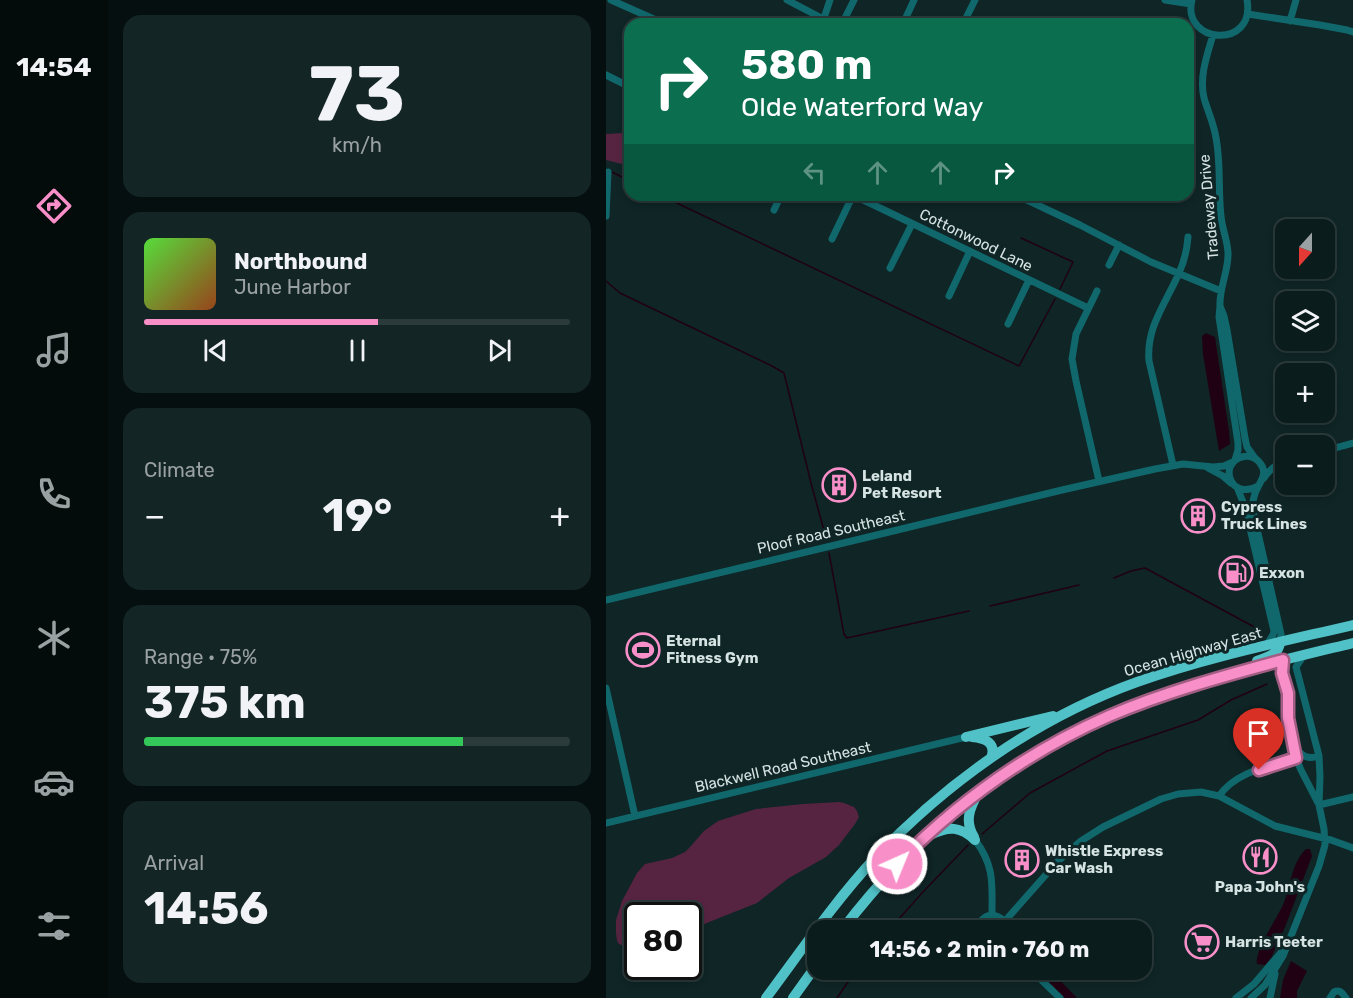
<!DOCTYPE html>
<html lang="en">
<head>
<meta charset="utf-8">
<style>
  :root { --surface:#0b1c1c; --page:#142525; --text:#f1f3f6; --muted:#9aa1a3; --line:#2b3a3b; --accent:#f98fc9 }
  body { margin:0; font-family:Rubik,sans-serif; background:var(--page); color:var(--text); height:100vh; display:flex; flex-direction:column; font-size:22px; white-space:nowrap }
  * { box-sizing:border-box; margin:0 }
  p { font-size:20px; color:var(--muted) }
  .icon { flex:none; width:33px; height:33px; fill:none; stroke:currentColor; stroke-width:2; stroke-linecap:round; stroke-linejoin:round }
  .map { position:relative; flex:1; overflow:hidden }
  .side { display:flex; flex-direction:column; gap:15px; padding:15px; background:#060f0f; width:498px }
  .side>* { flex:none }
  .banner { position:absolute; left:18px; top:18px; width:570px; height:183px; border-radius:18px; box-shadow:0 3px 9px #0003,0 0 0 2px var(--line); background:#0b6e4f; color:#fff; overflow:hidden }
  .needle { width:39px; rotate:201deg }
  .buttons { position:absolute; left:669px; top:219px; display:grid; gap:12px }
  .buttons a { display:grid; place-items:center; width:60px; height:60px; border-radius:12px; background:var(--surface); box-shadow:0 3px 9px #0003,0 0 0 2px var(--line); font-size:30px }
  .speed { position:absolute; left:18px; top:902px; display:flex; gap:12px; font-size:30px; font-weight:700; text-align:center }
  .speed>* { display:grid; place-content:center; width:78px; height:78px; border-radius:50%; background:var(--surface); box-shadow:0 3px 9px #0003,0 0 0 2px var(--line); line-height:1 }
  .speed .limit { border:3px solid #111; border-radius:9px; background:#fff; color:#111 }
  .pin { position:absolute; display:grid; place-items:center; width:51px; height:51px; color:#fff; margin:-62px -26px; border-radius:50% 50% 50% 0; rotate:-45deg; box-shadow:0 0 6px #0007 }
  .pin .icon { rotate:45deg }
  .me { position:absolute; width:66px; margin:-33px; rotate:44deg; stroke-linejoin:round; filter:drop-shadow(0 0 4px #0008) }
  .turn { display:flex; align-items:center; gap:21px; height:126px; padding:0 18px; font-size:27px }
  .turn .icon { width:78px; height:78px; stroke-width:2.5 }
  .turn b { display:block; font-size:42px; line-height:51px }
  .lanes { display:flex; align-items:center; height:57px; padding:0 18px; background:#0003; justify-content:center; gap:30px; direction:ltr }
  .lanes .off { opacity:.35 }
  .big { font-size:45px; font-weight:700; line-height:1.1 }
  .side .widget { flex:1; display:flex; flex-direction:column; justify-content:center; gap:9px; min-width:0; padding:0 21px; border-radius:18px; background:var(--page) }
  .side .dial { align-items:center; gap:0 }
  .dial b { font-size:78px; line-height:1 }
  .song { display:flex; align-items:center; gap:18px }
  .cover { width:72px; height:72px; border-radius:9px; background:linear-gradient(135deg,hsl(110 70% 55%),hsl(20 70% 35%)) }
  .played { height:6px; border-radius:3px; background:linear-gradient(90deg,var(--accent) 55%,var(--line) 55%) }
  .keys { display:flex; justify-content:space-around; direction:ltr }
  .heat { display:flex; justify-content:space-between; align-items:center; font-size:33px; direction:ltr }
  .charge { height:9px; border-radius:4px; background:linear-gradient(90deg,#34c759 75%,var(--line) 0) }
  .trip { position:absolute; left:201px; top:920px; width:345px; height:60px; border-radius:18px; background:var(--surface); box-shadow:0 3px 9px #0003,0 0 0 2px var(--line); font-weight:700; line-height:60px; text-align:center }
  main { display:flex; flex:1; min-height:0 }
  .tab-bar { display:flex; flex-direction:column; width:108px; justify-content:space-around; align-items:center; background:#040b0b; color:var(--muted) }
  .tab-bar .icon { width:42px; height:42px }
  .tab-bar .active { color:var(--accent) }
  .tab-bar b { font-size:27px; color:var(--text) }
  .map>svg:first-child { display:block }
  .green { fill:#562441 }
  .water { fill:#200113 }
  .lines { fill:none; stroke-linecap:round; stroke-linejoin:round }
  .stream { stroke:#200113; stroke-width:1.5 }
  .minor { stroke:#10686c; stroke-width:7 }
  .highway { stroke:#50c1c6; stroke-width:10 }
  .route-casing { stroke:#a25d83; stroke-width:15 }
  .route { stroke:#f98fc9; stroke-width:10 }
  .labels { text-anchor:middle; dominant-baseline:central; stroke-width:6; stroke-linejoin:round; paint-order:stroke }
  .street-label { font-size:15px; fill:#d6e3e3; stroke:#0f2526 }
  .poi-label { font-size:15px; font-weight:bold; fill:#d6e3e3; stroke:#0f2526; text-anchor:start }
</style>
</head>
<body>
<main>
<nav class="tab-bar">
<b>14:54</b>
<svg class="icon active" aria-label="directions" viewBox="0 0 24 24"><path d="M12 3l9 9-9 9-9-9zM9 14v-3h6M13 9l2 2-2 2"/></svg>
<svg class="icon" aria-label="music" viewBox="0 0 24 24"><path d="M9 18V5l10-2v13"/><circle cx="6" cy="18" r="3"/><circle cx="16" cy="16" r="3"/></svg>
<svg class="icon" aria-label="phone" viewBox="0 0 24 24"><path d="M5 4h4l2 5-3 2q2 4 5 5l2-3 5 2v4C11 20 4 13 5 4z"/></svg>
<svg class="icon" aria-label="climate" viewBox="0 0 24 24"><path d="M12 3v18M4 7l16 10M4 17L20 7"/></svg>
<svg class="icon" aria-label="car" viewBox="0 0 24 24"><path d="M5 17H2v-5l4-1 3-4h7l3 4 3 1v5h-3M9 17h6M6 11h13"/><circle cx="7" cy="17" r="2"/><circle cx="17" cy="17" r="2"/></svg>
<svg class="icon" aria-label="filters" viewBox="0 0 24 24"><path d="M4 7h16M4 17h16"/><circle cx="9" cy="7" r="2"/><circle cx="15" cy="17" r="2"/></svg>
</nav>
<section class="side">
<div class="widget dial"><b>73</b><p>km/h</p></div>
<div class="widget">
<div class="song"><i class="cover"></i><div><b>Northbound</b><p>June Harbor</p></div></div>
<div class="played"></div>
<div class="keys"><svg class="icon" aria-label="previous" viewBox="0 0 24 24"><path d="M18 5L8 12l10 7zM5 5v14"/></svg><svg class="icon" aria-label="pause" viewBox="0 0 24 24"><path d="M8 5v14M16 5v14"/></svg><svg class="icon" aria-label="next" viewBox="0 0 24 24"><path d="M6 5l10 7-10 7zM19 5v14"/></svg></div>
</div>
<div class="widget"><p>Climate</p>
<div class="heat"><a>−</a><b class="big">19°</b><a>+</a></div>
</div>
<div class="widget"><p>Range · 75%</p><b class="big">375 km</b><div class="charge"></div></div>
<div class="widget"><p>Arrival</p><b class="big">14:56</b></div>
</section>
<div class="map">
<svg width="747" height="998" viewBox="0 0 747 998">
  <rect width="100%" height="100%" fill="#0f2526"/>
  <path class="green" d="M17,133L24,136V166L0,160V134Z
    M233,802L238,803L248,807L251,811L253,817L249,824L233,845L220,857L183,878L151,903L83,930L82,915H32L31,945L18,946L13,944L11,941L10,933V920L16,901L31,873L39,864L66,858L79,852L84,847L98,831L112,821L150,809L197,804Z"/>
  <path class="water" d="M600,333L609,337L623,431L624,444L613,451L597,354L596,336Z
    M700,849H704L706,856L679,927L665,958L659,965L651,964C648,952 671,918 677,905C685,887 685,863 700,849Z
    M685,961L701,971L691,991V998H674L677,980Z
    M428,969H443L471,998H456Z"/>
  <g class="lines">
    <path class="stream" d="M6,172L24,181
      M54,195L413,366L449,299
      M415,238L467,262L454,289
      M0,281L14,293L166,366L178,373L205,483L220,538
      M223,553L238,634L241,638L363,611
      M508,578L525,571L539,568L652,629
      M384,606L473,585
      M376,834L424,793L501,751L592,720L625,700L661,684
      M283,930L316,893L362,845
      M231,998L251,969"/>
    <path class="minor" d="M5,0L59,24
      M181,0L227,24
      M559,0L585,4
      M586,0C575,44 650,50 641,0
      M642,14L714,25L741,30L747,32
      M684,21L690,0
      M216,24L224,0
      M236,24L248,0
      M297,24L308,0
      M357,24L369,0
      M607,35C601,55 593,77 598,98C602,112 608,124 610,138C615,164 612,190 615,216C616,228 621,239 622,252C623,271 613,287 614,306
      M0,75L24,87
      M247,195L482,308
      M410,195L474,225L545,262L615,291
      M168,210L175,195
      M0,216L2,172
      M226,239L247,195
      M503,265L513,245
      M284,268L306,224
      M491,291L470,334L466,359L470,381L493,481
      M343,296L364,251
      M402,324L423,280
      M718,451L747,443
      M629,460L632,450V443L613,317L614,306L618,316L621,330L639,438L641,447L649,458
      M567,465L543,361C540,327 560,303 573,273C578,262 581,250 582,237
      M602,468L617,476L625,483
      M658,478C664,469 670,464 680,460
      M652,486C642,492 628,491 624,478C618,460 643,448 654,463C662,473 655,480 651,489C648,494 647,501 646,507L675,634L674,642
      M631,487L639,507L668,631L667,635L660,646
      M0,600L279,533L456,490L549,469L577,464L607,467L618,466L627,462
      M677,660V673L682,693V718L690,758L695,770L712,803
      M0,688L29,816
      M690,748C696,756 702,760 713,756
      M613,796C630,771 663,767 690,758
      M713,805L747,797
      M0,823L360,737
      M369,840C389,866 386,885 386,915
      M399,921L452,861L475,841L497,827L555,799L572,794L595,792L613,796L669,826L725,840L747,848
      M371,930C375,910 398,911 402,930
      M424,969L454,998
      M630,998L648,984L678,949
      M645,998L659,985L677,956L713,866L719,845L718,829L713,805L714,777L713,756L690,667L698,655
      M664,998L669,974
      M724,998L728,992C734,989 736,993 740,998"/>
    <path class="highway" d="M651,661C661,657 673,655 674,642
      M360,737L447,716
      M366,737C379,738 391,743 385,758
      M324,835C343,826 354,826 369,840
      M368,837C358,821 364,808 372,793
      M236,930C308,836 393,764 503,716C581,682 665,663 747,643
      M160,998C195,951 229,901 269,858C342,781 431,718 531,682C601,657 675,642 747,625
      M187,998L212,963"/>
  </g>
  <g class="lines">
    <g class="route-casing">
      <path id="route" d="M291,864C352,802 423,751 503,716C559,692 618,676 677,660L676,673L682,693V718L690,758L653,770"/>
    </g>
    <use href="#route" class="route"/>
  </g>
  <defs>
    <g id="building-ring" transform="scale(1.725)"><circle r="9.5" fill="#0f2526" stroke="#f98fc9" stroke-width="1.5"/><path d="M-4-6H4V6H1V3H-1V6H-4ZM-2.5-4.3h1.7v1.8h-1.7ZM.8-4.3h1.7v1.8H.8ZM-2.5-1h1.7V.8h-1.7ZM.8-1h1.7V.8H.8Z" fill="#f98fc9"/></g>
    <g id="fuel-ring" transform="scale(1.725)"><circle r="9.5" fill="#0f2526" stroke="#f98fc9" stroke-width="1.5"/><path d="M-5.5-6h7V0h2V4h1.3V-2.5L3-4.5l.8-.8L6-3V5H2.5V1h-1V6h-7ZM-4.2-4.7v3.2H.2V-4.7Z" fill="#f98fc9"/></g>
    <g id="stadium-ring" transform="scale(1.725)"><circle r="9.5" fill="#0f2526" stroke="#f98fc9" stroke-width="1.5"/><path d="M0-5a6.5 5 0 1 0 0 10a6.5 5 0 1 0 0-10ZM-3.5-1.8h7v3.6h-7Z" fill="#f98fc9"/></g>
    <g id="restaurant-ring" transform="scale(1.725)"><circle r="9.5" fill="#0f2526" stroke="#f98fc9" stroke-width="1.5"/><path d="M-5-6h1v4h1v-4h1v4h1v-4h1v5L-1.5 .5V6h-2V.5L-5-1ZM5-6V6H3V1.5H1.5Q1.5-4 5-6Z" fill="#f98fc9"/></g>
    <g id="supermarket-ring" transform="scale(1.725)"><circle r="9.5" fill="#0f2526" stroke="#f98fc9" stroke-width="1.5"/><path d="M-6-5.5h2.5l.6 2H6L4.5 2H-2.5L-4.4-4H-6ZM-1.5 3.2a1.3 1.3 0 1 0 .1 0ZM3 3.2a1.3 1.3 0 1 0 .1 0Z" fill="#f98fc9"/></g>
  </defs>
  <g fill-rule="evenodd">
    <use href="#building-ring" x="233" y="485"/>
    <use href="#building-ring" x="592" y="516"/>
    <use href="#fuel-ring" x="630" y="573"/>
    <use href="#stadium-ring" x="37" y="650"/>
    <use href="#restaurant-ring" x="654" y="857"/>
    <use href="#building-ring" x="416" y="860"/>
    <use href="#supermarket-ring" x="596" y="942"/>
  </g>
  <g class="labels">
    <g class="street-label">
      <text transform="translate(603 207) rotate(-95)">Tradeway Drive</text>
      <text transform="translate(370 240) rotate(26)">Cottonwood Lane</text>
      <text transform="translate(225 532) rotate(-13)">Ploof Road Southeast</text>
      <text transform="translate(587 652) rotate(-16)">Ocean Highway East</text>
      <text transform="translate(177 767) rotate(-13)">Blackwell Road Southeast</text>
    </g>
    <g class="poi-label">
      <text x="256" y="476">Leland<tspan x="256" dy="17">Pet Resort</tspan></text>
      <text x="615" y="507">Cypress<tspan x="615" dy="17">Truck Lines</tspan></text>
      <text x="653" y="573">Exxon</text>
      <text x="60" y="641">Eternal<tspan x="60" dy="17">Fitness Gym</tspan></text>
      <text x="439" y="851">Whistle Express<tspan x="439" dy="17">Car Wash</tspan></text>
      <text x="654" y="887" text-anchor="middle">Papa John's</text>
      <text x="619" y="942">Harris Teeter</text>
    </g>
  </g>
</svg>
<div class="buttons">
<a><svg class="needle" viewBox="-14 -14 28 28"><path d="M0-13l5 13h-10z" fill="#e53935"/><path d="M0 13l5-13h-10z" fill="#9aa1a3"/></svg></a>
<a><svg class="icon" aria-label="layers" viewBox="0 0 24 24"><path d="M12 4l9 5-9 5-9-5zM3 14l9 5 9-5"/></svg></a>
<a>+</a>
<a>−</a>
</div>
<div class="speed"><div class="limit">80</div></div>
<div class="pin" style="left:653px;top:770px;background:#d93025"><svg class="icon" aria-label="arrive" viewBox="0 0 24 24"><path d="M6 21V4h12l-3 4 3 4H6"/></svg></div>
<svg class="me" style="left:291px;top:864px" viewBox="-20 -20 40 40"><circle r="17" fill="#f98fc9" stroke="#fff" stroke-width="3"/><path d="M0-11L8 9 0 5-8 9z" fill="#fff"/></svg>
<div class="trip">14:56 · 2 min · 760 m</div>
<div class="banner">
<div class="turn"><svg class="icon" aria-label="right" viewBox="0 0 24 24"><path d="M7 20v-9h11M14 6l5 5-5 5"/></svg><div><b>580 m</b>Olde Waterford Way</div></div>
<div class="lanes"><svg class="icon off" aria-label="left" viewBox="0 0 24 24"><path d="M17 20v-9H6M10 6l-5 5 5 5"/></svg><svg class="icon off" aria-label="ahead" viewBox="0 0 24 24"><path d="M12 20V5M6 11l6-6 6 6"/></svg><svg class="icon off" aria-label="ahead" viewBox="0 0 24 24"><path d="M12 20V5M6 11l6-6 6 6"/></svg><svg class="icon" aria-label="right" viewBox="0 0 24 24"><path d="M7 20v-9h11M14 6l5 5-5 5"/></svg></div>
</div>
</div>
</main>
</body>
</html>
